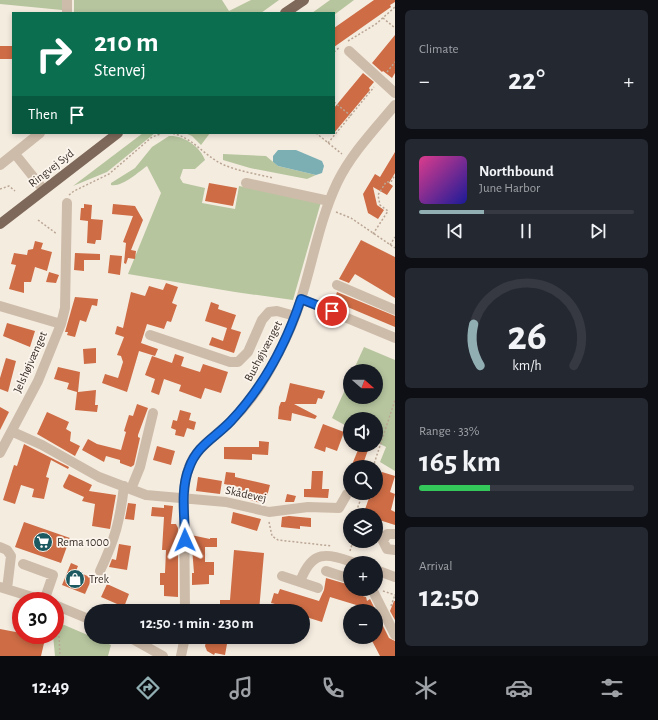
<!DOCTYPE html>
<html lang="en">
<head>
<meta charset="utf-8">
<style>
  :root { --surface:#171b24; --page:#242831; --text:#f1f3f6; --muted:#9ea1a6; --line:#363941; --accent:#91aeb2 }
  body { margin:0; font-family:"Alegreya Sans",sans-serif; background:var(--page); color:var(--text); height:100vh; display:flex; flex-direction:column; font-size:15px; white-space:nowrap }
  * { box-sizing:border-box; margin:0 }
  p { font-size:13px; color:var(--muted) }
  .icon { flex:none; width:22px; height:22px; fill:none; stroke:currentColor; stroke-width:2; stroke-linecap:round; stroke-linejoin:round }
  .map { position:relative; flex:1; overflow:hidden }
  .details { display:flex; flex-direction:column; gap:10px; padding:10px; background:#0d0f14; width:263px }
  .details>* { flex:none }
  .banner { position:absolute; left:12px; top:12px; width:323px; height:122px; border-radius:0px; box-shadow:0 2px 6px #0003; background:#0b6e4f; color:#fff; overflow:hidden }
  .needle { width:26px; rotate:110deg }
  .controls { position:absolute; left:343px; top:364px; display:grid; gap:8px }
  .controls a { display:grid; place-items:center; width:40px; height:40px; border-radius:50%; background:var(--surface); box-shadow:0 2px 6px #0003; font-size:20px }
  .speed { position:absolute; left:12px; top:592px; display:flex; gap:8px; font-size:20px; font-weight:700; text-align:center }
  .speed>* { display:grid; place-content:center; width:52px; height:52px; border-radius:50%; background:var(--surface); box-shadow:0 2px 6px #0003; line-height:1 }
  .speed .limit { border:6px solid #d22; background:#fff; color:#111 }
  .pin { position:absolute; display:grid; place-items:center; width:34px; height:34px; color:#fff; margin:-17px; border:2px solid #fff; border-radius:50%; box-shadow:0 1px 4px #0007 }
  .me { position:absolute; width:44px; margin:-22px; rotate:359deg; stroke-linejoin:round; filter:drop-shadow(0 0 3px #0008) }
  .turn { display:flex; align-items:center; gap:14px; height:84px; padding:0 16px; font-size:18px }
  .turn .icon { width:52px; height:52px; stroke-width:2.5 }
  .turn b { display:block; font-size:28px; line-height:34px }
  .then { display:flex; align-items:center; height:38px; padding:0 16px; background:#0003; gap:8px; font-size:15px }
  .big { font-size:30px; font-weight:700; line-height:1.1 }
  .details .widget { flex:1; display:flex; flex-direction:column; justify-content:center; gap:6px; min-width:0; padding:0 14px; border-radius:6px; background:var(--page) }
  .details .dial { align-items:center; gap:0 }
  .dial svg { height:104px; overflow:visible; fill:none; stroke:var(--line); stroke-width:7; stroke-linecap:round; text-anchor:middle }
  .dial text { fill:var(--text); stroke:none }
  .song { display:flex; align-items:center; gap:12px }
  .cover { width:48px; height:48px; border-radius:6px; background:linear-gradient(135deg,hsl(330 70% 55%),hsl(240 70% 35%)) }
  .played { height:4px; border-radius:2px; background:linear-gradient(90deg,var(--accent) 30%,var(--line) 30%) }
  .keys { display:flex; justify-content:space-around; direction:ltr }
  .heat { display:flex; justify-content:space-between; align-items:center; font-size:22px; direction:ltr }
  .charge { height:6px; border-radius:3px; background:linear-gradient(90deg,#34c759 33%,var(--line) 0) }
  .trip { position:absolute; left:84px; top:604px; width:226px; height:40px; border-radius:20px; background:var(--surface); box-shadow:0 2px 6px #0003; font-weight:700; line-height:40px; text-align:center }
  .tabs { display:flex; height:64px; justify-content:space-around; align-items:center; background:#090b0e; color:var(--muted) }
  .tabs .icon { width:28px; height:28px }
  .tabs .on { color:var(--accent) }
  .tabs b { font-size:18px; color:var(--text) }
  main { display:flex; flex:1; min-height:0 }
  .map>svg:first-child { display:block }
  .green { fill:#b6c59e }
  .water { fill:#7cafb4 }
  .building { fill:#cd6c45 }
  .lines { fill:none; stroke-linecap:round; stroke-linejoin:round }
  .path { stroke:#baa694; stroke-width:1.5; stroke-dasharray:2 2; stroke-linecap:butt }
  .minor { stroke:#cebcaa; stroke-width:10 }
  .major { stroke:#7e685a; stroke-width:10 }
  .route-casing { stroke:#114b97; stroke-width:10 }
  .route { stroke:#1a73e8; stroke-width:7 }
  .labels { text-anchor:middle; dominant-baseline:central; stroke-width:3.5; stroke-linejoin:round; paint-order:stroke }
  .street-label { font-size:12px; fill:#3b302a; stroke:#fbf5ed }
  .poi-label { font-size:12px; fill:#3b302a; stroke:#fbf5ed; text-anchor:start }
</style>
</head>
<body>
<main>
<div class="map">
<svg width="395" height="656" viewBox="0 0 395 656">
  <rect width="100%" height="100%" fill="#f5ece0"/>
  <path class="green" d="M0,0H62V10L0,4Z
    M74,0H222L229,11L251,0H279L261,13H74Z
    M330,0H354L334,15V13H312Z
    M143,133H155L107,172L73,186Z
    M185,133H210L201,145L192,136Z
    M169,136C183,135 200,146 205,160L195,169H183L180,178L183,183L205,188L202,203L235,209L239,186L321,202L293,300L235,292L128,274L161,193L147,166C137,173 123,187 111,185V183L135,168L152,147Z
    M223,154L266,156L278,166L316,175L307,179L250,168L223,160Z
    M364,347L395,360V471L380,462L386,447L376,442V419H350V428L332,418L350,379V397H376V371H353Z
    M55,621L111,645L108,656H55L53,635H55Z"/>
  <path class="water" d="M278,150H296L322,161L324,166L322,173L316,175L278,166L273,162V156Z"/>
  <path class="building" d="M374,0H395V2L390,5L391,7L334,47V28Z
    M395,35V73L392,78L383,71L382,72L372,63Z
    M0,46H13V59H0Z
    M363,73L374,82L369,88L370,90L334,133V108Z
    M395,152V173L389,183L393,186L387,195L373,187L377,205L384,210L378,219L368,213L363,194L375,174L380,177Z
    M209,183L237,188L233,206L205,201Z
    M84,204L92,205L91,219L103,220L101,240H96L95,244L87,243L88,221L80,220L81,208H84Z
    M113,204L135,206L143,220L131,250L136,251L135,259L128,258L126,264L124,263L126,243L123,242L133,216L112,214Z
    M361,240L395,257V298L355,274L349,283L339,279Z
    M35,241L43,243L41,249L52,252L47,271L35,267L31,282H24V293L9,289L16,265L11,264L14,253L27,255L28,250L33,249Z
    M75,253L100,254V260H84V271L74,270Z
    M110,255L122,256L120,275L108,273Z
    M49,272L59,275L56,283L46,282Z
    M166,283L178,287L172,303L177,305L171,322L167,321L164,329L147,324L141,343L158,349L155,356L139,351L127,392L102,383L105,374L118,378L123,362L121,356L117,355L124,337L115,334L117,326L123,328L131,292L145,296L149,286L163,290Z
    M337,292L395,316V327L338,303L337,305L333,303Z
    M75,297L98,299L97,306L92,305L86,322L80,320L75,337L67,335L68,332H65Z
    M211,302L219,305L218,309L236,315L231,329L241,332L234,353L209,345L212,337L223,341L227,328L205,321Z
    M7,323L35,331L30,347L3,336Z
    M96,348V363L84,364L83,349Z
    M175,354L184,357L181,366L200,372L203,364L228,372L221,393L205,388L201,399L179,391L181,385L164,379L159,395L151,392L155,379L145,375L152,356L172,363Z
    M6,358L16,361L8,392L0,389V378Z
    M58,367L80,372L78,392L96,390L95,405H98L97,412L75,410L77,392L67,389L69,383L54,379Z
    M290,383L325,391L322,399L318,398L316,404H294L317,416L315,419L292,413L291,421L278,419L279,407L281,402H285L286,400Z
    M137,404L148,408L138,435V437L140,438L134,465L131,467L120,463V460L106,456L104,462L82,450L88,439L97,444L121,450L126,432L124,431L129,415L133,416Z
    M0,407L9,412L0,430Z
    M180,410L191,413L189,420L196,422L194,430L187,428L184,437L175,435L176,430L171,428L173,420L177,421Z
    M47,412L69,422L66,429L71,432L70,441L80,446L75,456L37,434Z
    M323,424L344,432L337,451L326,447L325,452L314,448Z
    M259,441L269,442L268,455L252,454V460L224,459V447H259Z
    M24,444L69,467L68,469L51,460L46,477L49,478L44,499L32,497L34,489L21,485L15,504L3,500L14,465L17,466Z
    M360,445L369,447L362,467H351Z
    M157,446L175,451L171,465L153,460Z
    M312,471H323L322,489H329L328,498L304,497V489H311Z
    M226,472L235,473V477L270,485L265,504L236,497L239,487L224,484Z
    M382,472L395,476L390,492L395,494L391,510L395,512V525L376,519V515H363L369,498L371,499L373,493H376V480L380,481Z
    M69,474L92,485L89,491L116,495L110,529L92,526L95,504L82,501L84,497L64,488L63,486Z
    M198,477L222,481L220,494L196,491Z
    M287,494L296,496L294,502H285Z
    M128,503L136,504L134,520L125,519Z
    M164,505L173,506L171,524H176L178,528V597L164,596V585H160V573H165L166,550H162L164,517L151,516L152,507L164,508Z
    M233,512L261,519L257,531L231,523Z
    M289,516L311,518V527L300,526V529L281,527L282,517Z
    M24,522L70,538L61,563L15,547Z
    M191,535L210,539V538H217V547H205V562H214V575H209V584L192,585V573H194Z
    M119,544L131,546L127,570L109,567L112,559L116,560Z
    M234,550L264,553L259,611H195V604L220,605V600H230Z
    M71,563L78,566L76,571L92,578L85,594L62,585Z
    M326,578L350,585V589H358L356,594L366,597L367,601L370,599L376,611L330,597L322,622L303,616V611H289L275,606V604L271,603L274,593L278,594L280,589L319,601L324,590Z
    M107,584L129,594L124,607L101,597Z
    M394,601H395V620L390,611Z
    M376,612L389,638L395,641V656H380L370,637H376Z
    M0,629L21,633V635L45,639L41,656H0Z
    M207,637H218L217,642L227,644L225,655L215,653L214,655L207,651L205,646Z"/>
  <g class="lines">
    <path class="path" d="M383,18L395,28
      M348,41L376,24L395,7
      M334,52L340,47
      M387,72L395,62
      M334,102L351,116
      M169,133C191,135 203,155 222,164C237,171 257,174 273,178
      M316,133L342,154
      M328,143L374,87
      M0,189L9,186L15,191
      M69,195L74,191L109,174L152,137L163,133
      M336,212L351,218L395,248
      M38,220L57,234
      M373,234L388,211L380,205L378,195L386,182H391L395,175
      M390,245L395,237
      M373,467L395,400
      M355,515L363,493
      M269,522L272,536L278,540L332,546
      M350,551L353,541
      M383,591L395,595
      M391,606L395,595
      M58,616L60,656"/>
    <path class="minor" d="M67,13V0
      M349,51L395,93
      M15,154L43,189
      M0,165L40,133
      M246,183L329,201
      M337,285L395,310
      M301,299L395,338
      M0,306L61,324
      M150,335L230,362H238L248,352L262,320L269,312L277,311L295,316
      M13,432L42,445L99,477L146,495L226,502L269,512L308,507L339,508L347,494
      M0,453L38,381L61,324L65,308L67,203
      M131,489L140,467L153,413
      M395,534H387L383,541L387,549L395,550
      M0,547L7,550L11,556L7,589
      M23,564L53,575L44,601
      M376,570L395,577
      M100,571C115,539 120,521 124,486
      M326,571L350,579
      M282,576L318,588
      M300,582C312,549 326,553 355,563
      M0,587L45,601
      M372,589L395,635
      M55,605L91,620
      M185,611L184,497C185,455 200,449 229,423C244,409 259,389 269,371C282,348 294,324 301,299C313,260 320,219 337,183C351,154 374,130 395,105
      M129,637L163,656
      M181,656L185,637"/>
    <path class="major" d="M285,13L304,0
      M0,224L118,133"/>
  </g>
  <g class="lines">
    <g class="route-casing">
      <path id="route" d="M185,540C185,517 180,490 189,468C197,445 215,438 231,421C264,386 286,344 301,299L332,311"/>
    </g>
    <use href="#route" class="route"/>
  </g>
  <defs>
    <g id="supermarket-disc" transform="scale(1)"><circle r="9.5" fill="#1c5960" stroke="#fbf5ed"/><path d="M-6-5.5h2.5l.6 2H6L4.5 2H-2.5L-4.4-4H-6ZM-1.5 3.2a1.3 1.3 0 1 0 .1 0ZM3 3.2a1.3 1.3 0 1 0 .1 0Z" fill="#fff"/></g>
    <g id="shop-disc" transform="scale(1)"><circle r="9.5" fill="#1c5960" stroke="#fbf5ed"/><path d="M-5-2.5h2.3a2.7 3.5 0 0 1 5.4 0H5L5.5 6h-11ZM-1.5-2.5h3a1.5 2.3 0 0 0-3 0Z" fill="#fff"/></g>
  </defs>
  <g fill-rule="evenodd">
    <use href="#supermarket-disc" x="43" y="542"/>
    <use href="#shop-disc" x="75" y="579"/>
  </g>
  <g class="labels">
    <g class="street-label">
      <text transform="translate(51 168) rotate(-38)">Ringvej Syd</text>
      <text transform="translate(263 351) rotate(-62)">Bushøjvænget</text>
      <text transform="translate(30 362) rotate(-66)">Jelshøjvænget</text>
      <text transform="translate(246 494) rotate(12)">Skådevej</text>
    </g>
    <g class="poi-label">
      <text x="57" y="542">Rema 1000</text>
      <text x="89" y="579">Trek</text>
    </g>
  </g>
</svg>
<div class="controls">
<a><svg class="needle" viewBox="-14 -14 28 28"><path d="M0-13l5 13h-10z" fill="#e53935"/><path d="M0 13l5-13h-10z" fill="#9ea1a6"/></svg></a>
<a><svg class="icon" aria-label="sound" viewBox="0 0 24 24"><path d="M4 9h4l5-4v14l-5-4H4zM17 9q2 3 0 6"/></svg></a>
<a><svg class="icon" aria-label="search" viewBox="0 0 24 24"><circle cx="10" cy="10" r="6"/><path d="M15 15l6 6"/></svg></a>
<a><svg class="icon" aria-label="layers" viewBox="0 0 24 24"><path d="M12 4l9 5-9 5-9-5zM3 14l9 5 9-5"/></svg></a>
<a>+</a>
<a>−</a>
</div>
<div class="speed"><div class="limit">30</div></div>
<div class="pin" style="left:332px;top:311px;background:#d93025"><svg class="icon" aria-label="arrive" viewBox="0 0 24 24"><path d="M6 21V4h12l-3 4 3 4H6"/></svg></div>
<svg class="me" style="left:185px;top:540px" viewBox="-20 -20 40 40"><path d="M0-17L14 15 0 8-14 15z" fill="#1a73e8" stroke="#fff" stroke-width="4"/></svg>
<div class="trip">12:50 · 1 min · 230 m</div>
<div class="banner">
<div class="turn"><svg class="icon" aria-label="right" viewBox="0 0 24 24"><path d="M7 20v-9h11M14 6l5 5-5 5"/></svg><div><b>210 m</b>Stenvej</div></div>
<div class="then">Then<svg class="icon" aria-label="arrive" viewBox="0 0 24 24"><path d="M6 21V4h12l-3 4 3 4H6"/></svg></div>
</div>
</div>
<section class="details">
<div class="widget"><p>Climate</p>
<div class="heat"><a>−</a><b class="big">22°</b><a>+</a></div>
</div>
<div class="widget">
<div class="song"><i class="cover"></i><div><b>Northbound</b><p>June Harbor</p></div></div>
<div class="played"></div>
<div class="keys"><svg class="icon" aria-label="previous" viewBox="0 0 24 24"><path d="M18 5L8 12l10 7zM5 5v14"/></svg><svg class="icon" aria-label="pause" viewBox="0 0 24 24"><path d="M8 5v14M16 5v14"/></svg><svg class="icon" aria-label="next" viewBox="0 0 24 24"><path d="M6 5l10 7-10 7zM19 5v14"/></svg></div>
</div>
<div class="widget dial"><svg viewBox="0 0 100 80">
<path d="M14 69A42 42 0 1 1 86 69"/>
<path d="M14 69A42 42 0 0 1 9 37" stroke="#91aeb2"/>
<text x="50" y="56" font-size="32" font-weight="700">26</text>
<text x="50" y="72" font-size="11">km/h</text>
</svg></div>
<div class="widget"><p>Range · 33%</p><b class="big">165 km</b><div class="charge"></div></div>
<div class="widget"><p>Arrival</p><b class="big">12:50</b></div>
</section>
</main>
<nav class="tabs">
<b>12:49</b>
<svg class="icon on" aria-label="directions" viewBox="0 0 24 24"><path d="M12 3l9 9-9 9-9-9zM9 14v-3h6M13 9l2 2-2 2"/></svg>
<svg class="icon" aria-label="music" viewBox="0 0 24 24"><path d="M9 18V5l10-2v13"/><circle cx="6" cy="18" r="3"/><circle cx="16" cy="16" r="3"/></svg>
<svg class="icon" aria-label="phone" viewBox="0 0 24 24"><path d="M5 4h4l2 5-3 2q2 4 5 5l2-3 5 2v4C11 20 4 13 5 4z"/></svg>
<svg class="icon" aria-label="climate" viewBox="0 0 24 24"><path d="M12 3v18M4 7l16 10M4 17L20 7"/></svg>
<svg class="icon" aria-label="car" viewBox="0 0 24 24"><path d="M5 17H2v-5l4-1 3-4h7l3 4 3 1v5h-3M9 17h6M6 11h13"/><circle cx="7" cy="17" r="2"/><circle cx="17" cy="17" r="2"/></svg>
<svg class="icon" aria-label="filters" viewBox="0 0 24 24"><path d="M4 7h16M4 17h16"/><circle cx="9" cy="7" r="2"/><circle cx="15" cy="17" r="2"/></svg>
</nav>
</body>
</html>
